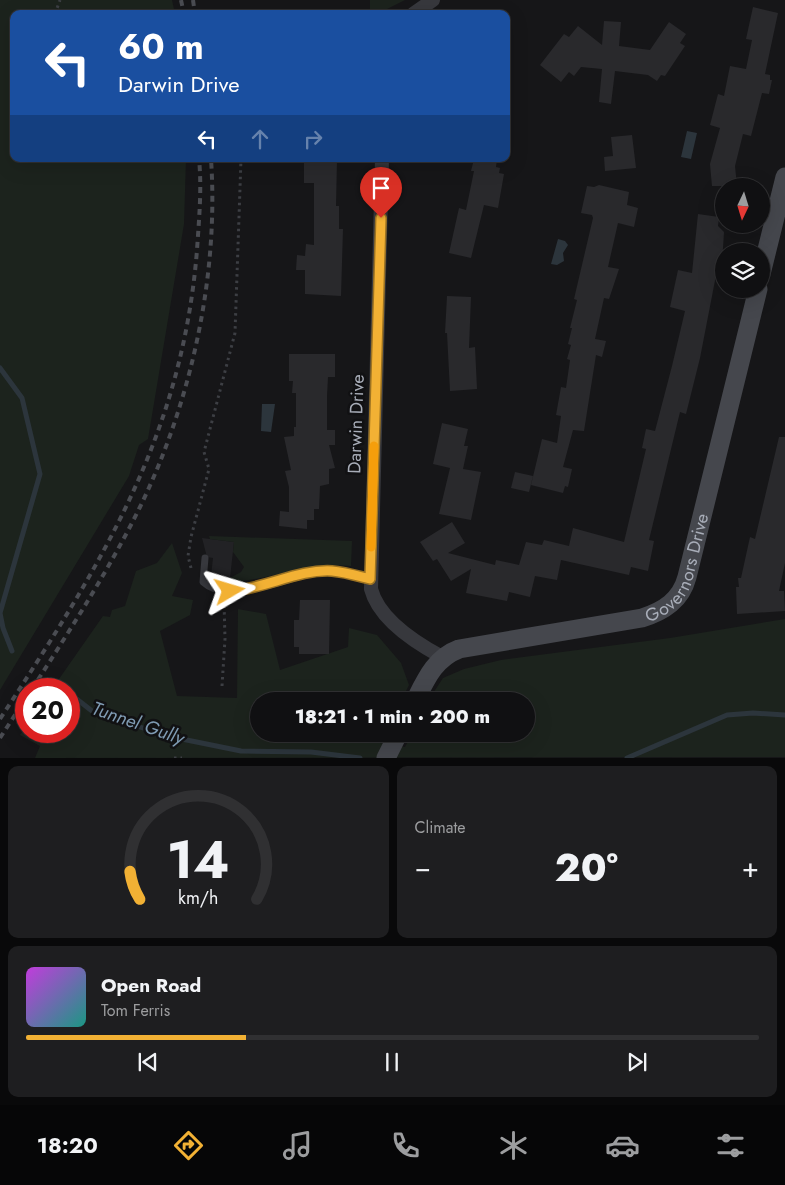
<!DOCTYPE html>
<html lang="en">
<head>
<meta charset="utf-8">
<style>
  :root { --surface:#101012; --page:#1e1e20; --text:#f1f3f6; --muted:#9c9d9f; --line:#303032; --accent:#f2b134 }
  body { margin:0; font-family:Jost,sans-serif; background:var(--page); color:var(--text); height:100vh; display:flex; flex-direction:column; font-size:19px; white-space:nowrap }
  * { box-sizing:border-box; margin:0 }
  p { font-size:16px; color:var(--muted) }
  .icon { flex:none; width:28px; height:28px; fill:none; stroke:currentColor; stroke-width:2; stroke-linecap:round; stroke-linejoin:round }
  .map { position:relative; height:758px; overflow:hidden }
  .sheet { display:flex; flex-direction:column; gap:8px; padding:8px; background:#09090a; flex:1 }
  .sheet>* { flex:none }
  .guide { position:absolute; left:10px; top:10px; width:500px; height:152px; border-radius:10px; box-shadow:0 5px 20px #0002,0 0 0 1px var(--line); background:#1a4fa0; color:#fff; overflow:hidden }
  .needle { width:32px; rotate:184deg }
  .buttons { position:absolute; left:715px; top:178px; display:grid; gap:10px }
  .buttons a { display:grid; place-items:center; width:55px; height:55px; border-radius:50%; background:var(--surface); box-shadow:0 5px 20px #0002,0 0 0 1px var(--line); font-size:25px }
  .speed { position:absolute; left:15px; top:678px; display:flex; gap:10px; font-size:25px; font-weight:700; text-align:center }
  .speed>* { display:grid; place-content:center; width:65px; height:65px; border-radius:50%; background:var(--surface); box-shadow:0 5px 20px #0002,0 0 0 1px var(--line); line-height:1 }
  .speed .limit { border:8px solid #d22; background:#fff; color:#111 }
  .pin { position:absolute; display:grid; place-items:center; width:42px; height:42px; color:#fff; margin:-51px -21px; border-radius:50% 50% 50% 0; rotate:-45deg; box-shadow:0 0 5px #0007 }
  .pin .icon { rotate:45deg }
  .me { position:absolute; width:55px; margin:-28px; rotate:83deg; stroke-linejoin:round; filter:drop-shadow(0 0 4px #0008) }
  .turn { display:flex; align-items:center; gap:18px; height:105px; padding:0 25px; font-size:22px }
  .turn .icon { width:65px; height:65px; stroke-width:2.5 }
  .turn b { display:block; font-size:35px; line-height:42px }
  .lanes { display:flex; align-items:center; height:48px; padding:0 25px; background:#0003; justify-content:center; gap:25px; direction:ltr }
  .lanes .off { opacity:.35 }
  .big { font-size:38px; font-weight:800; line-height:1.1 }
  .sheet .tile { flex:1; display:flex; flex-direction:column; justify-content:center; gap:8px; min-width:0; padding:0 18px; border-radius:10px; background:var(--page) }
  .sheet .dial { align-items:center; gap:0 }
  .dial svg { height:130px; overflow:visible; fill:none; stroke:var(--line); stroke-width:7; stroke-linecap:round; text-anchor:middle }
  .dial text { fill:var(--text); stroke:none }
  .song { display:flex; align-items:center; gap:15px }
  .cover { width:60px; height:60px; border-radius:8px; background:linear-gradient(135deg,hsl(290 70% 55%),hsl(170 70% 35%)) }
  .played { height:5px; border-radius:2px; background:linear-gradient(90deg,var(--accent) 30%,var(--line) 30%) }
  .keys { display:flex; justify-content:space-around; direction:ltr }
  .heat { display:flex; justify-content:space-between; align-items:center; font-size:28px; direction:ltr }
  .sheet .tiles { flex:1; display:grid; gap:8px; grid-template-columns:1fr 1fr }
  .tile:last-child { grid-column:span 2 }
  .trip { position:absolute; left:250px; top:692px; width:285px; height:50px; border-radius:25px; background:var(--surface); box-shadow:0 5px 20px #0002,0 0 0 1px var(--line); font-weight:800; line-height:50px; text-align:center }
  .menu { display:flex; height:80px; justify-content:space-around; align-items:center; background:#060607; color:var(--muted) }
  .menu .icon { width:35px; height:35px }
  .menu .active { color:var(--accent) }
  .menu b { font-size:22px; color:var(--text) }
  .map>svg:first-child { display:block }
  .built { fill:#222225 }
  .green { fill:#1c231d }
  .water { fill:#2c353c }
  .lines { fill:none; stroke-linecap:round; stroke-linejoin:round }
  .stream { stroke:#2c353c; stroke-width:5 }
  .building { fill:#29292c }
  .path { stroke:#3d3f44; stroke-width:3; stroke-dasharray:2.5 4; stroke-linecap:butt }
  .lane { stroke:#37383d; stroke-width:7 }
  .street { stroke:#37383d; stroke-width:14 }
  .secondary { stroke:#45474d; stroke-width:19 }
  .rail { stroke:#4a4c52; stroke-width:4; stroke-dasharray:6 5; stroke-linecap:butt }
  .route-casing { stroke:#9d7322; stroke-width:12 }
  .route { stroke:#f2b134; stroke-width:9 }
  .slow { stroke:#f59e0b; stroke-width:9 }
  .labels { text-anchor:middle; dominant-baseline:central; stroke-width:5; stroke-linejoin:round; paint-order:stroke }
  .street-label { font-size:18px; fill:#a8adb8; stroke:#111113 }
  .water-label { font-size:19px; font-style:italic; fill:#7f9bb3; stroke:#111113 }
</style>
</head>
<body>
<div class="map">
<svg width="785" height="758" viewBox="0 0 785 758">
  <rect width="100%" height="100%" fill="#161618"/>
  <path class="built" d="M202,538L234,542L230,578L211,576L213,558L207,557Z"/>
  <path class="green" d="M0,0H172L175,14H14V159H186L184,224L148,439L139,445L129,476L0,690Z
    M370,0H405L381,12L370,9Z
    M209,536L352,541L351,566C310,561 273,579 233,582L230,578L241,572L244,567L233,552L234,542L210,539Z
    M172,543L182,573L172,596L193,600L190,615L160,631L177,696L237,698L238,609L266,614L280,670L348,647L349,628L377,635L401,663L409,685L401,701H259V734H385L380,743L405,747L412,734H526V701H428L443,678L464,669L501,660L670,638L785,619V757L35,758L40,746L20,735L26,727V731H69V689H52L103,616L110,617L112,610L125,606L136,571L157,563Z"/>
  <path class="water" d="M687,131L697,133L691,159L681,157Z
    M558,239L565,241L568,245L563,253L564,261L557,265L551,264Z
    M262,404H275L271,432L261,431Z"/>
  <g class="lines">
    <path class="stream" d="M0,368L22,398L40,474L0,613L3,628L12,651
      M51,680L63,689
      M69,693L92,711L167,736L241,751L311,752L360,758
      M627,758L727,715L753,713L785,715"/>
  </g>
  <path class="building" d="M753,7L778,13L765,74L770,75V80H772L769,94L762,93L751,136L743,134L735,166L737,186H712L710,164L720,128L710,125L718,94L724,96L730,66L746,69L752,40L746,39Z
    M604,21L621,22L619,46L650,50L669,22L686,34L680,43L685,46L665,76L661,75L657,81L648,75L615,71L611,104L599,102L602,69L581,67L574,76L569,72L561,82L540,65L564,34L569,37L578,26L602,45Z
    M632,135L636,168L605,171L604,157L613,156L611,137Z
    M304,159H337L336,206H339V229H343L341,296L305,294V270H296L297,255L305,256L306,244L314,245V183H304Z
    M474,159H497L496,167L500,168L499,173L504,174L498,208L484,205L471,258L449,253L459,208L466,210L474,171H471Z
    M599,185L629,192L627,205L638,208L634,227L618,223L608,267L619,269L609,299L604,298L595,339L606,341L602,357L596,355L584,431L573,430L563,467L572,469L568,487L565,486L563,493L531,485L542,439L557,443L561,416L556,415L561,387L566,388L570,360L567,359L571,345L568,344L572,328H570L577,300L574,299L593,218L592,215L581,213L587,186L594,187Z
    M698,214L719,217L718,226L724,232L722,265H718L700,358L686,414L680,412L649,540L654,541L648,571L631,567L629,575L561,560L557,580L535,576L530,597L509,592L507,601L466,593L471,569L451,581L437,559L433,561L420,542L452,522L465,543L448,553L495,565L496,560L519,565L526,542L542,545L544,540L569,546L573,528L624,542L646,449L642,448L646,429L655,431L672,366L685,311L670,307L678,270L692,273Z
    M447,296L471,297L469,348L475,347L477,389L450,391L447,333H445Z
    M289,354H335V377H328L327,396V430H335V445H329L335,468L329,469V484L320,486L319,509H314V520H307V529L279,526L280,511L289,512V487L285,471L291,470L284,437L294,436V427H296V393H292L293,381H289Z
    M442,423L468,429L464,446H468L463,469L481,472L471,520L439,514L450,468L433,464Z
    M779,437H785V563L779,591H784L785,611L737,614L736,587H739L738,578H741L750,537L755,539Z
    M515,472L533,476L529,492L511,488Z
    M300,600H330L329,654H299V647H294V620H299Z"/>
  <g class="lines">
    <path class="path" d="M55,14L60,0
      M191,568L188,556L191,537L209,469L204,452L235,333L241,159
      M222,686L225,639L224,602
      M174,758H182"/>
    <path class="lane" d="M205,558L203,582C229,607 290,575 321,572C338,570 354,575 370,579"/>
    <path class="street" d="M413,14L433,0
      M382,159L371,589C379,620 416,643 442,657"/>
    <g class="secondary">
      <path d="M761,274L785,177"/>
      <path id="s1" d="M415,701C426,679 435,658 459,649L642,618C664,611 681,600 687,577L758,289"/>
      <path d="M386,758L398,734"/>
    </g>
    <path class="rail" d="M181,0L184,14
      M193,0L195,14
      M32,689C70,630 109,570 140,507C191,402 219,276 211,159
      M0,719C100,566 182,438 197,250C199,219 202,189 199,159
      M0,738L26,698"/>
  </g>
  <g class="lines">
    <g class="route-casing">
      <path id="route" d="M230,591C265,589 298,569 332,571C345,572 358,576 370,579L381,218"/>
    </g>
    <use href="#route" class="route"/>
    <path class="slow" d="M371,547L374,446"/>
  </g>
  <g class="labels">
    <g class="street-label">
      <text transform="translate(356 424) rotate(-88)">Darwin Drive</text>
      <text stroke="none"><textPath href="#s1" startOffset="322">Governors Drive</textPath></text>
    </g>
    <g class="water-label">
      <text transform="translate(138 723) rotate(19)">Tunnel Gully</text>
    </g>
  </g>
</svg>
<div class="buttons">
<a><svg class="needle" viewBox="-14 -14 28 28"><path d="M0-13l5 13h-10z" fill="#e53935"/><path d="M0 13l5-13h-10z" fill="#9c9d9f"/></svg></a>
<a><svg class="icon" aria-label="layers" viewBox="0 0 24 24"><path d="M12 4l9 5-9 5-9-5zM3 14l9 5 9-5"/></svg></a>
</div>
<div class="speed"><div class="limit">20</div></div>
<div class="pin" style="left:381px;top:218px;background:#d93025"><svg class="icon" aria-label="arrive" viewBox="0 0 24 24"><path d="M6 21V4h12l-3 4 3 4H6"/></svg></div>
<svg class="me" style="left:230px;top:591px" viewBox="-20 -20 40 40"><path d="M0-17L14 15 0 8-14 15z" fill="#f2b134" stroke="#fff" stroke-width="4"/></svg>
<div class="trip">18:21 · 1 min · 200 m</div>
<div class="guide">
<div class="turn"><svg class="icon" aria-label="left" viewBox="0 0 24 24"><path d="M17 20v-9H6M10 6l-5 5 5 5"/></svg><div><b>60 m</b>Darwin Drive</div></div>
<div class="lanes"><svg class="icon" aria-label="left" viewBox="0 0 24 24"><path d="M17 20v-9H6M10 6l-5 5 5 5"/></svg><svg class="icon off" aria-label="ahead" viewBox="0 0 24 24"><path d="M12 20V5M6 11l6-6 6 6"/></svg><svg class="icon off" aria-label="right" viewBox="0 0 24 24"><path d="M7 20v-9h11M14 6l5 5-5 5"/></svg></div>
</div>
</div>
<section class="sheet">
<div class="tiles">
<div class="tile dial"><svg viewBox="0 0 100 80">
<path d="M14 69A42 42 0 1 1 86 69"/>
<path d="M14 69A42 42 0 0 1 8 52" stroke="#f2b134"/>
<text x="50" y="56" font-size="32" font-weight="700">14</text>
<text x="50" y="72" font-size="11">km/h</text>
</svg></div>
<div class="tile"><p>Climate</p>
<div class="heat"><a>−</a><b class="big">20°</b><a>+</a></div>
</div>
<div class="tile">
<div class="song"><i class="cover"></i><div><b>Open Road</b><p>Tom Ferris</p></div></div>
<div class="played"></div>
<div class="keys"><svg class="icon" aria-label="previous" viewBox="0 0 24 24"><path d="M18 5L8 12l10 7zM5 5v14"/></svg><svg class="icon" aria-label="pause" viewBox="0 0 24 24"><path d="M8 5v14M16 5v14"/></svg><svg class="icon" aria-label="next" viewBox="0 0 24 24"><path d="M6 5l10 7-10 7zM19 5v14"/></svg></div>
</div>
</div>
</section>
<nav class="menu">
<b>18:20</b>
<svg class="icon active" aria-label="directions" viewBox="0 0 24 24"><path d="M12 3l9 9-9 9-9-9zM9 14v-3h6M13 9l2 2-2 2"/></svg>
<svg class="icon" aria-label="music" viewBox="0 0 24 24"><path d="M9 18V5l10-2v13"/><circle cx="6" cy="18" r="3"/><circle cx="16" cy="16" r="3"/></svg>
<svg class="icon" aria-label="phone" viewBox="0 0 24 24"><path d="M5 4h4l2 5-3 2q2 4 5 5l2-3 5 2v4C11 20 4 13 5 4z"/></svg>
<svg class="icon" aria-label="climate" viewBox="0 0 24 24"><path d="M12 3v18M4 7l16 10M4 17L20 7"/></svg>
<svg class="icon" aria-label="car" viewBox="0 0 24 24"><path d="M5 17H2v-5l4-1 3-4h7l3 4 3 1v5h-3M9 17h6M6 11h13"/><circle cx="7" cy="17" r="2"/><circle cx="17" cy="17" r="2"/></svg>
<svg class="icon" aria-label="filters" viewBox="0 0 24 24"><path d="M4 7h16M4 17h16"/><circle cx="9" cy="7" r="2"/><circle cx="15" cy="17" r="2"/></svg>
</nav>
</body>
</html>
